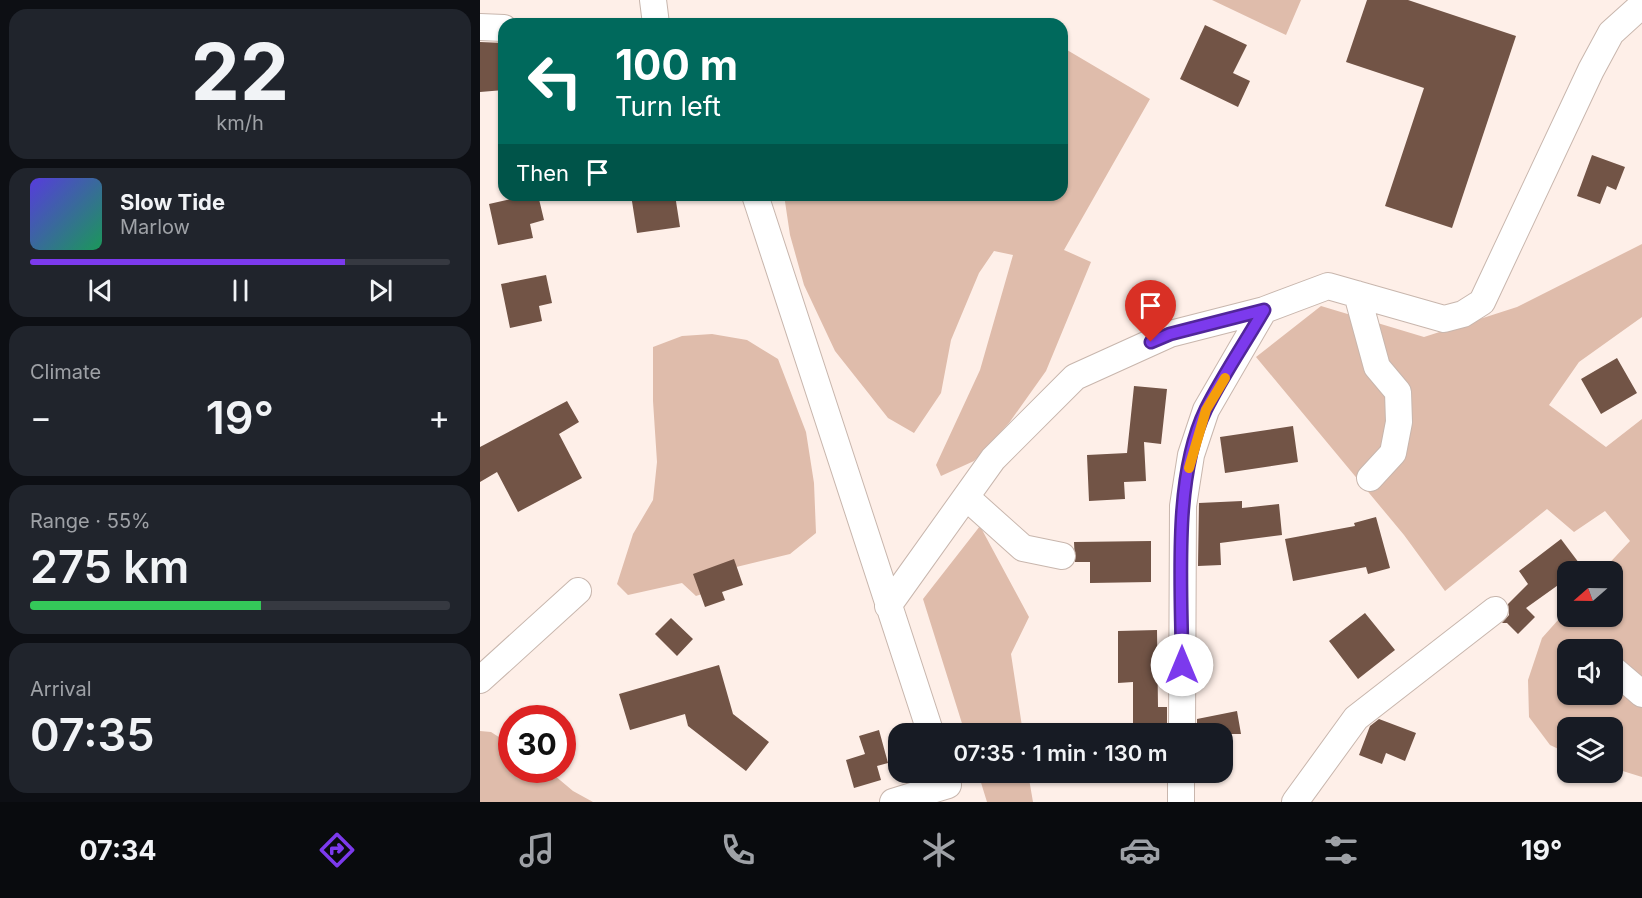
<!DOCTYPE html>
<html lang="en">
<head>
<meta charset="utf-8">
<style>
  :root { --surface:#171b24; --page:#20242c; --text:#f1f3f6; --muted:#9ea1a6; --line:#363941; --accent:#7c3aed }
  body { margin:0; font-family:Inter,sans-serif; background:var(--page); color:var(--text); height:100vh; display:flex; flex-direction:column; font-size:22px; white-space:nowrap }
  * { box-sizing:border-box; margin:0 }
  p { font-size:20px; color:var(--muted) }
  .icon { flex:none; width:33px; height:33px; fill:none; stroke:currentColor; stroke-width:2; stroke-linecap:round; stroke-linejoin:round }
  .map { position:relative; flex:1; overflow:hidden }
  .sheet { display:flex; flex-direction:column; gap:9px; padding:9px; background:#0d0f14; width:480px }
  .sheet>* { flex:none }
  .top-card { position:absolute; left:18px; top:18px; width:570px; height:183px; border-radius:18px; box-shadow:0 2px 4px #0004; background:#00695c; color:#fff; overflow:hidden }
  .needle { width:39px; rotate:250deg }
  .controls { position:absolute; left:1077px; top:561px; display:grid; gap:12px }
  .controls a { display:grid; place-items:center; width:66px; height:66px; border-radius:12px; background:var(--surface); box-shadow:0 2px 4px #0004; font-size:30px }
  .speed { position:absolute; left:18px; top:705px; display:flex; gap:12px; font-size:30px; font-weight:700; text-align:center }
  .speed>* { display:grid; place-content:center; width:78px; height:78px; border-radius:50%; background:var(--surface); box-shadow:0 2px 4px #0004; line-height:1 }
  .speed .limit { border:9px solid #d22; background:#fff; color:#111 }
  .pin { position:absolute; display:grid; place-items:center; width:51px; height:51px; color:#fff; margin:-62px -26px; border-radius:50% 50% 50% 0; rotate:-45deg; box-shadow:0 0 6px #0007 }
  .pin .icon { rotate:45deg }
  .me { position:absolute; width:66px; margin:-33px; rotate:0deg; stroke-linejoin:round; filter:drop-shadow(0 0 4px #0008) }
  .turn { display:flex; align-items:center; gap:21px; height:126px; padding:0 18px; font-size:27px }
  .turn .icon { width:78px; height:78px; stroke-width:2.5 }
  .turn b { display:block; font-size:42px; line-height:51px }
  .then { display:flex; align-items:center; height:57px; padding:0 18px; background:#0003; gap:12px; font-size:22px }
  .big { font-size:45px; font-weight:600; line-height:1.1 }
  .sheet .tile { flex:1; display:flex; flex-direction:column; justify-content:center; gap:9px; min-width:0; padding:0 21px; border-radius:18px; background:var(--page) }
  .sheet .dial { align-items:center; gap:0 }
  .dial b { font-size:78px; line-height:1 }
  .song { display:flex; align-items:center; gap:18px }
  .cover { width:72px; height:72px; border-radius:9px; background:linear-gradient(135deg,hsl(250 70% 55%),hsl(150 70% 35%)) }
  .played { height:6px; border-radius:3px; background:linear-gradient(90deg,var(--accent) 75%,var(--line) 75%) }
  .keys { display:flex; justify-content:space-around; direction:ltr }
  .heat { display:flex; justify-content:space-between; align-items:center; font-size:33px; direction:ltr }
  .charge { height:9px; border-radius:4px; background:linear-gradient(90deg,#34c759 55%,var(--line) 0) }
  .trip { position:absolute; left:408px; top:723px; width:345px; height:60px; border-radius:18px; background:var(--surface); box-shadow:0 2px 4px #0004; font-weight:600; line-height:60px; text-align:center }
  .tabs { display:flex; height:96px; justify-content:space-around; align-items:center; background:#090b0e; color:var(--muted) }
  .tabs .icon { width:42px; height:42px }
  .tabs .on { color:var(--accent) }
  .tabs b { font-size:27px; color:var(--text) }
  main { display:flex; flex:1; min-height:0 }
  .map>svg:first-child { display:block }
  .forest { fill:#dfbcab; fill-rule:evenodd }
  .building { fill:#725446 }
  .lines { fill:none; stroke-linecap:round; stroke-linejoin:round }
  .minor-casing { stroke:#c8b6ad; stroke-width:28 }
  .minor { stroke:#fff; stroke-width:26 }
  .route-casing { stroke:#51269a; stroke-width:15 }
  .route { stroke:#7c3aed; stroke-width:10 }
  .slow { stroke:#f59e0b; stroke-width:10 }
</style>
</head>
<body>
<main>
<section class="sheet">
<div class="tile dial"><b>22</b><p>km/h</p></div>
<div class="tile">
<div class="song"><i class="cover"></i><div><b>Slow Tide</b><p>Marlow</p></div></div>
<div class="played"></div>
<div class="keys"><svg class="icon" aria-label="previous" viewBox="0 0 24 24"><path d="M18 5L8 12l10 7zM5 5v14"/></svg><svg class="icon" aria-label="pause" viewBox="0 0 24 24"><path d="M8 5v14M16 5v14"/></svg><svg class="icon" aria-label="next" viewBox="0 0 24 24"><path d="M6 5l10 7-10 7zM19 5v14"/></svg></div>
</div>
<div class="tile"><p>Climate</p>
<div class="heat"><a>−</a><b class="big">19°</b><a>+</a></div>
</div>
<div class="tile"><p>Range · 55%</p><b class="big">275 km</b><div class="charge"></div></div>
<div class="tile"><p>Arrival</p><b class="big">07:35</b></div>
</section>
<div class="map">
<svg width="1162" height="802" viewBox="0 0 1162 802">
  <rect width="100%" height="100%" fill="#feefe8"/>
  <path class="forest" d="M732,0H821L806,35Z
    M582,47L670,99L584,250L611,262L566,371L529,423L494,461L461,476L456,465L500,370L533,255L514,251L499,273L471,340L461,393L434,433L408,418L355,351L324,285L310,235L304,195H582Z
    M1162,244V317L1099,362L1069,405L1126,447L1162,419V777L1133,768L1132,728H1088L1087,753L1070,745L1049,717L1048,680L1062,638L1087,610L1088,616H1132V572L1122,571L1150,541L1125,511L1094,532L1067,509L965,591L924,535L776,357L841,306L944,337L1037,307ZM1088,650H1132V694H1088Z
    M232,334L267,340L298,359L326,432L334,483L336,533L310,554L244,570L246,586L216,596L202,583L148,595L137,584L153,534L173,500L177,462L173,401V347L202,336Z
    M500,526L549,617L531,654L543,733H485L443,599Z
    M0,731L11,732L31,745L32,770H68L93,791L113,802H0Z
    M498,773H548L553,802H507Z"/>
  <path class="building" d="M887,0H928L1036,36L972,228L905,206L944,88L866,62Z
    M725,25L767,45L753,73L770,81L758,107L700,79Z
    M0,42L24,43V90L0,92Z
    M1112,155L1145,167L1136,190L1127,186L1120,204L1097,196Z
    M48,195H58L64,220L50,224L53,238L18,245L9,204Z
    M151,195H195L200,227L157,233Z
    M66,275L72,303L59,306L62,321L30,328L21,284Z
    M1137,358L1157,393L1121,414L1101,379Z
    M654,386L687,389L681,444L664,442L666,481L644,482L645,499L609,501L607,455L647,453Z
    M87,401L99,422L79,434L102,478L38,512L17,472L0,482V447Z
    M813,426L818,462L745,473L740,437Z
    M762,501V508L799,504L802,535L740,543L741,565L718,566L719,503Z
    M896,517L910,568L888,574L886,567L813,581L805,539L875,526L874,523Z
    M1081,539L1102,567L1096,572H1088V578L1046,608L1055,617L1038,634L1027,623H1022L1029,615L1028,604L1048,584L1039,571Z
    M671,541V582L610,583V562H595L594,542Z
    M254,559L263,585L242,592L245,600L225,607L213,574Z
    M885,613L915,650L878,679L849,641Z
    M191,618L213,639L197,656L175,634Z
    M677,630L678,707H687V734H653V682L638,683V631Z
    M239,665L253,714L289,742L266,771L208,726L205,714L150,730L139,694Z
    M757,711L761,734H717V719Z
    M899,719L936,733L925,761L906,753L902,764L879,755L890,726Z
    M399,730L408,763L397,766L401,780L374,788L366,760L385,754L379,736Z"/>
  <g class="lines">
    <g class="minor-casing">
      <path id="minor" d="M173,0L176,24
        M0,27L24,28
        M275,195L451,734
        M877,294L897,367L918,392L919,422L913,453L890,478
        M486,497L543,548L582,556
        M408,606L513,459L595,377L690,334L784,310L848,286L964,319L983,314L1002,302L1111,70L1131,33L1162,5
        M1133,669L1162,694
        M0,680L98,591
        M702,734L703,506L711,455L726,410L784,310
        M413,802L468,785
        M701,802V772
        M815,802L876,718L1015,610"/>
    </g>
    <use href="#minor" class="minor"/>
  </g>
  <g class="lines">
    <g class="route-casing">
      <path id="route" d="M671,342L690,334L784,310C765,343 743,375 726,409C692,479 702,588 702,665"/>
    </g>
    <use href="#route" class="route"/>
    <path class="slow" d="M709,468L726,410L745,378"/>
  </g>
</svg>
<div class="controls">
<a><svg class="needle" viewBox="-14 -14 28 28"><path d="M0-13l5 13h-10z" fill="#e53935"/><path d="M0 13l5-13h-10z" fill="#9ea1a6"/></svg></a>
<a><svg class="icon" aria-label="sound" viewBox="0 0 24 24"><path d="M4 9h4l5-4v14l-5-4H4zM17 9q2 3 0 6"/></svg></a>
<a><svg class="icon" aria-label="layers" viewBox="0 0 24 24"><path d="M12 4l9 5-9 5-9-5zM3 14l9 5 9-5"/></svg></a>
</div>
<div class="speed"><div class="limit">30</div></div>
<div class="pin" style="left:671px;top:342px;background:#d93025"><svg class="icon" aria-label="arrive" viewBox="0 0 24 24"><path d="M6 21V4h12l-3 4 3 4H6"/></svg></div>
<svg class="me" style="left:702px;top:665px" viewBox="-20 -20 40 40"><circle r="19" fill="#fff"/><path d="M0-13L10 11 0 6-10 11z" fill="#7c3aed"/></svg>
<div class="trip">07:35 · 1 min · 130 m</div>
<div class="top-card">
<div class="turn"><svg class="icon" aria-label="left" viewBox="0 0 24 24"><path d="M17 20v-9H6M10 6l-5 5 5 5"/></svg><div><b>100 m</b>Turn left</div></div>
<div class="then">Then<svg class="icon" aria-label="arrive" viewBox="0 0 24 24"><path d="M6 21V4h12l-3 4 3 4H6"/></svg></div>
</div>
</div>
</main>
<nav class="tabs">
<b>07:34</b>
<svg class="icon on" aria-label="directions" viewBox="0 0 24 24"><path d="M12 3l9 9-9 9-9-9zM9 14v-3h6M13 9l2 2-2 2"/></svg>
<svg class="icon" aria-label="music" viewBox="0 0 24 24"><path d="M9 18V5l10-2v13"/><circle cx="6" cy="18" r="3"/><circle cx="16" cy="16" r="3"/></svg>
<svg class="icon" aria-label="phone" viewBox="0 0 24 24"><path d="M5 4h4l2 5-3 2q2 4 5 5l2-3 5 2v4C11 20 4 13 5 4z"/></svg>
<svg class="icon" aria-label="climate" viewBox="0 0 24 24"><path d="M12 3v18M4 7l16 10M4 17L20 7"/></svg>
<svg class="icon" aria-label="car" viewBox="0 0 24 24"><path d="M5 17H2v-5l4-1 3-4h7l3 4 3 1v5h-3M9 17h6M6 11h13"/><circle cx="7" cy="17" r="2"/><circle cx="17" cy="17" r="2"/></svg>
<svg class="icon" aria-label="filters" viewBox="0 0 24 24"><path d="M4 7h16M4 17h16"/><circle cx="9" cy="7" r="2"/><circle cx="15" cy="17" r="2"/></svg>
<b>19°</b>
</nav>
</body>
</html>
